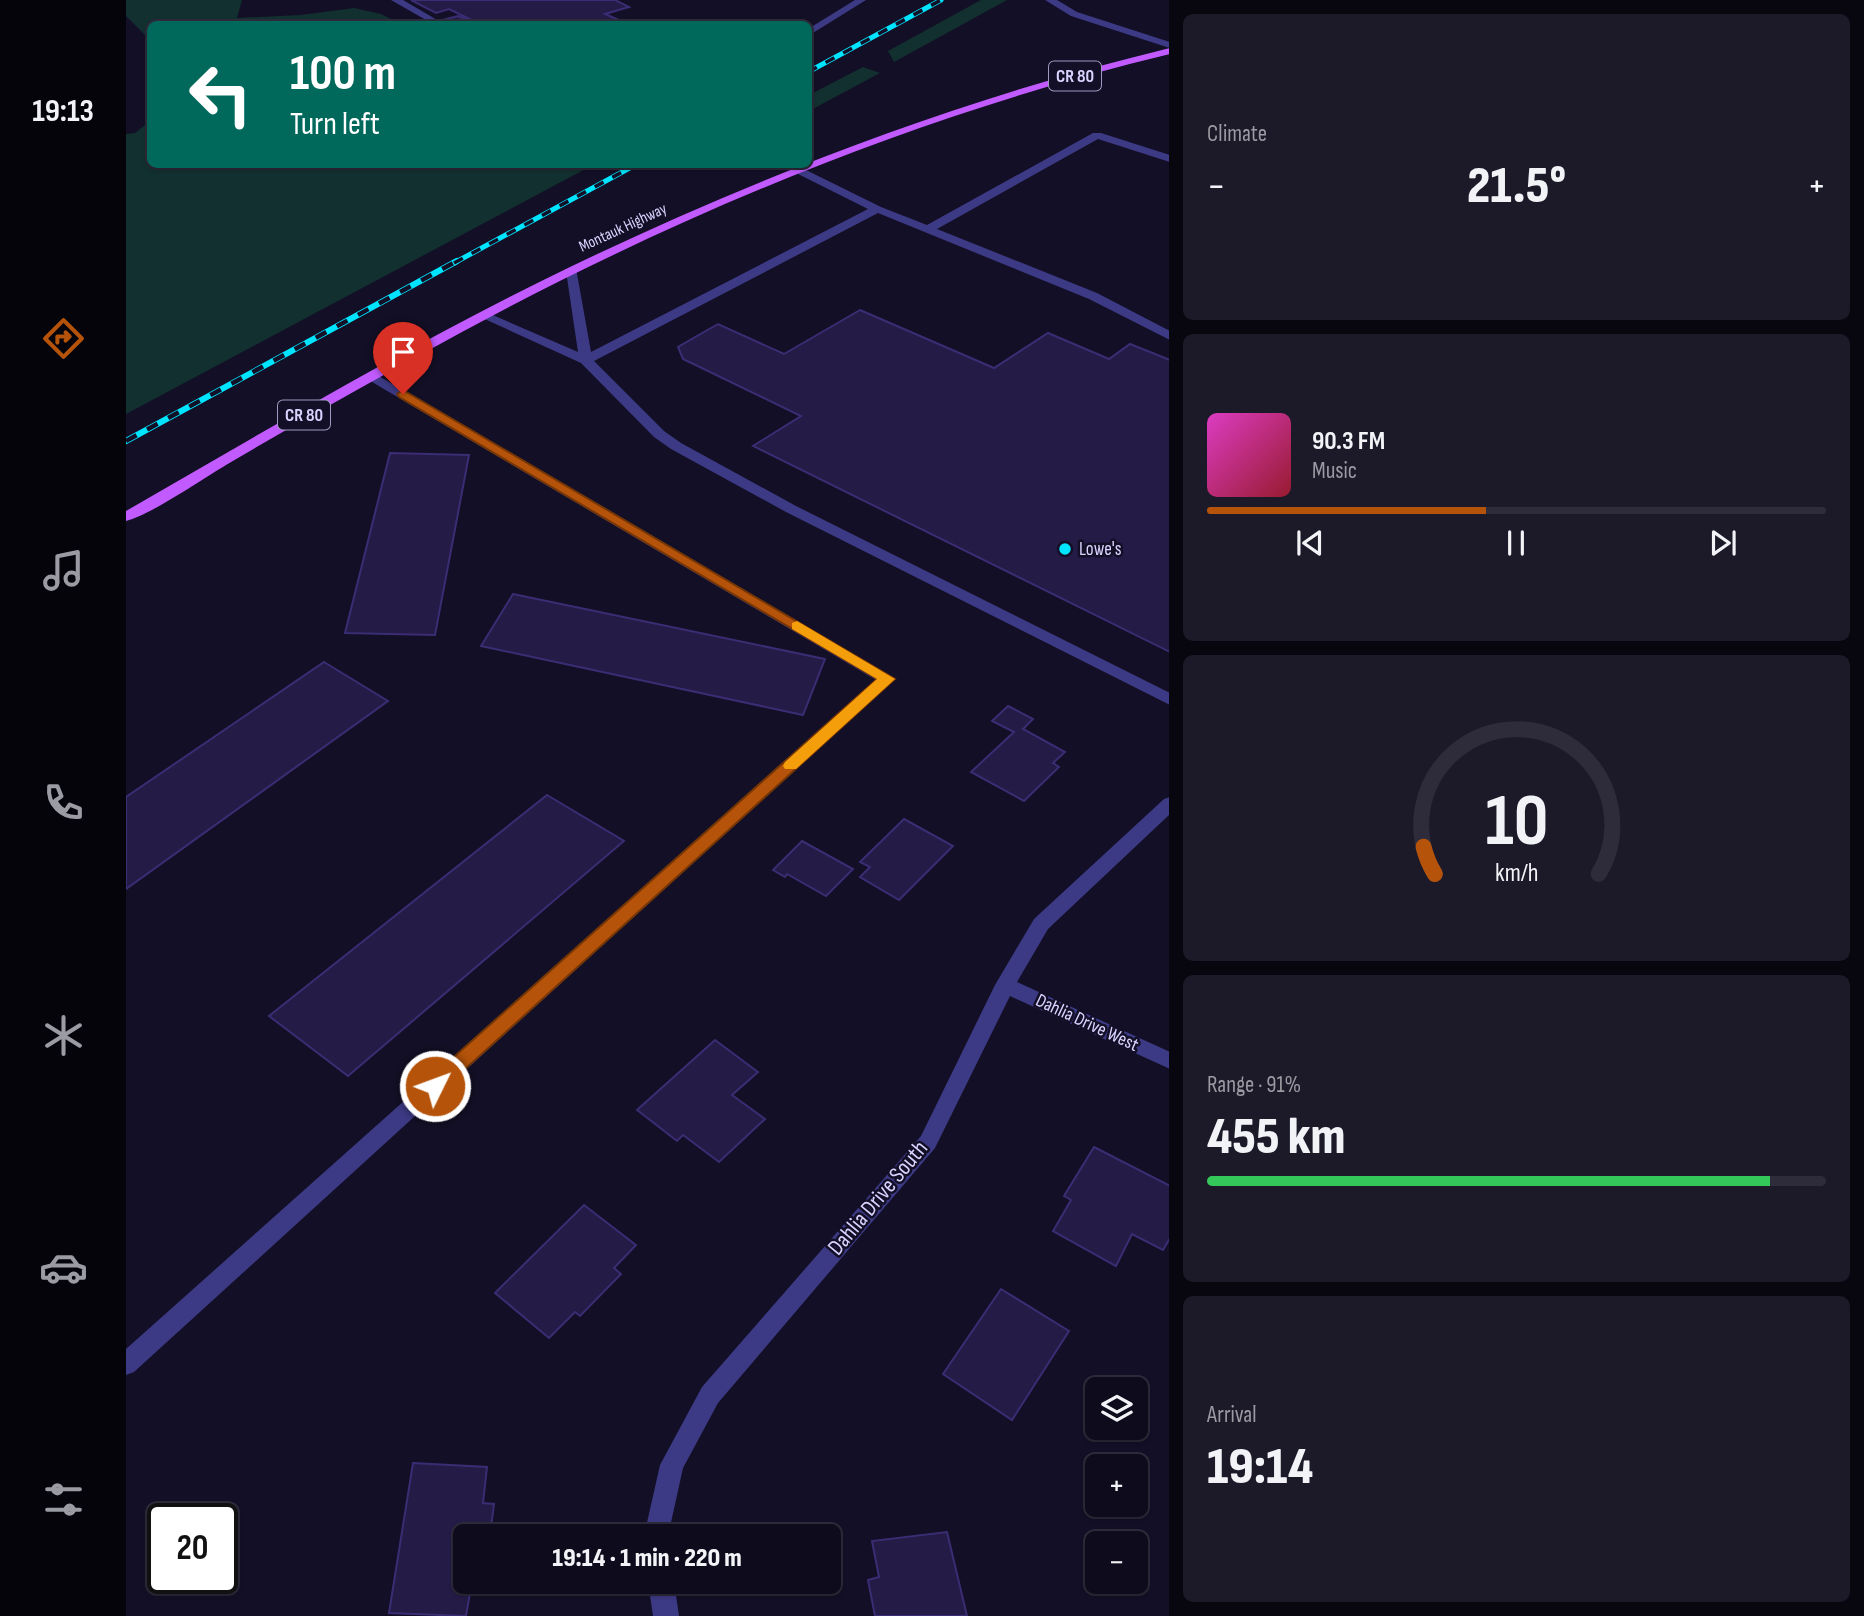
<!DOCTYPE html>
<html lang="en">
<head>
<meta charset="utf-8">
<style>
  :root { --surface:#0e0b1c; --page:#1c1929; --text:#f1f3f6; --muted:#9b9ba3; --line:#2e2b3b; --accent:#b45309 }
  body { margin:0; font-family:"Sofia Sans Condensed",sans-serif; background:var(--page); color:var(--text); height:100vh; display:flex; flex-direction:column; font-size:26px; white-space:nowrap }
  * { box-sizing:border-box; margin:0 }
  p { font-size:23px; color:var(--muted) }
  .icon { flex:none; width:38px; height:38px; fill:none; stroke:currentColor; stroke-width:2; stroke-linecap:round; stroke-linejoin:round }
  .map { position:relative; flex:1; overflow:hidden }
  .details { display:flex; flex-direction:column; gap:14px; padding:14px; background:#08060f; width:695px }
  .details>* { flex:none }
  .guide { position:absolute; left:21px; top:21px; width:665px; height:147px; border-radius:10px; box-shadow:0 2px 5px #0004,0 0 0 2px var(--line); background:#00695c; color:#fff; overflow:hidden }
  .controls { position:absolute; left:959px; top:1377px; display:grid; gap:14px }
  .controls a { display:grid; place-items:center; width:63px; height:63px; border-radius:10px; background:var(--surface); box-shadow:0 2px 5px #0004,0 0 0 2px var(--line); font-size:35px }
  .speed { position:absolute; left:21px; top:1503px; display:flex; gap:14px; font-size:35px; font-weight:700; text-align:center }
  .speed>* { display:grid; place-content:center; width:91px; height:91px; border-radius:50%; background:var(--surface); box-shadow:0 2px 5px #0004,0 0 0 2px var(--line); line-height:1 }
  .speed .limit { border:4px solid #111; border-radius:10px; background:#fff; color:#111 }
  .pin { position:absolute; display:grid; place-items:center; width:60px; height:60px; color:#fff; margin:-72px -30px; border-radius:50% 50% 50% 0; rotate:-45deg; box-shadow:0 0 7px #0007 }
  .pin .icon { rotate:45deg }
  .me { position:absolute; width:77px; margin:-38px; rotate:48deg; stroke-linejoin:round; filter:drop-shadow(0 0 5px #0008) }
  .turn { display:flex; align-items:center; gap:24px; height:147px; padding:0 28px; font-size:32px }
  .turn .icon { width:91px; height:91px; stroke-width:2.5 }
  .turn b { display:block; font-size:49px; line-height:60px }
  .big { font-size:52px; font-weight:800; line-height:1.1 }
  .details .widget { flex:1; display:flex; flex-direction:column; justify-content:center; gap:10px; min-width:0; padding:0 24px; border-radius:10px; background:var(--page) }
  .details .dial { align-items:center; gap:0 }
  .dial svg { height:182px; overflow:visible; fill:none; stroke:var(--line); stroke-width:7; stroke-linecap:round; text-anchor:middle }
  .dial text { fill:var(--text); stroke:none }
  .song { display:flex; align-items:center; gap:21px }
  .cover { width:84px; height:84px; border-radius:10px; background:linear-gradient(135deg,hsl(310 70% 55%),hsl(350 70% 35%)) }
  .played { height:7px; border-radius:4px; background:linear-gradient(90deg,var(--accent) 45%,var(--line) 45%) }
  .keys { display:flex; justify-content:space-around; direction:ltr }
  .heat { display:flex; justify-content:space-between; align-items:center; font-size:38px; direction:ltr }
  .charge { height:10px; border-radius:5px; background:linear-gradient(90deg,#34c759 91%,var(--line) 0) }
  .trip { position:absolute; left:327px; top:1524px; width:388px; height:70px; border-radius:10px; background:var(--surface); box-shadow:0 2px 5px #0004,0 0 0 2px var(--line); font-weight:800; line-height:70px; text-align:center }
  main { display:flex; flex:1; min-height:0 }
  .tab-bar { display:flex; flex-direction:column; width:126px; justify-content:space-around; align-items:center; background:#06040b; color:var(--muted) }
  .tab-bar .icon { width:49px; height:49px }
  .tab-bar .active { color:var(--accent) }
  .tab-bar b { font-size:32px; color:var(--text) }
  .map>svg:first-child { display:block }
  .green { fill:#12302f }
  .building { fill:#241b47; stroke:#3b2d73; stroke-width:2 }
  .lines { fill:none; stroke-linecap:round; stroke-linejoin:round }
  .service { fill:#3d3a85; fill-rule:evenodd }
  .minor { fill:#3d3a85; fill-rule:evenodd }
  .primary { fill:#c25bff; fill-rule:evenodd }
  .rail-far1-casing { stroke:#00e5ff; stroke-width:5 }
  .rail-casing { stroke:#00e5ff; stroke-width:6 }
  .rail-far1 { stroke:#130f26; stroke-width:3.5; stroke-dasharray:10; stroke-linecap:butt }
  .rail { stroke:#130f26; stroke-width:4.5; stroke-dasharray:12; stroke-linecap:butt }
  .route { fill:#b45309; stroke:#753606; stroke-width:2 }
  .slow { fill:#f59e0b }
  .poi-dot { fill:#00e5ff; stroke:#130f26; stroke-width:2.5 }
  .labels { text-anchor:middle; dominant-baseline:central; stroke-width:5; stroke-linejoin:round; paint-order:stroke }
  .far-street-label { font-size:16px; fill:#d9d4ff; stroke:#130f26 }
  .shield { fill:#130f26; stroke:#9e99be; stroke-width:2 }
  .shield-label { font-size:18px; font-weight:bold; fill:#d9d4ff }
  .poi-label { font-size:19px; fill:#d9d4ff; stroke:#130f26; text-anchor:start }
  .street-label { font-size:19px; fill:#d9d4ff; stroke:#130f26 }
  .near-street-label { font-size:23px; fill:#d9d4ff; stroke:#130f26 }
</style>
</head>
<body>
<main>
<nav class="tab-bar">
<b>19:13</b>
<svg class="icon active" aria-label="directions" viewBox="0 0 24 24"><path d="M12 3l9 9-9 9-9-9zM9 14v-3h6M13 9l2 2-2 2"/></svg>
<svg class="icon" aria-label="music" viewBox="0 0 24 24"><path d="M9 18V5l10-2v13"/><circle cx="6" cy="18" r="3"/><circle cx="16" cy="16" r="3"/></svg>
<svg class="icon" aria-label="phone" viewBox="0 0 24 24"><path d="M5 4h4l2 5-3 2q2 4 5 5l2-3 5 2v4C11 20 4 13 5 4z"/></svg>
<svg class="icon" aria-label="climate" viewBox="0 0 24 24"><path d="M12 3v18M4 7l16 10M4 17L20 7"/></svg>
<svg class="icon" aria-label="car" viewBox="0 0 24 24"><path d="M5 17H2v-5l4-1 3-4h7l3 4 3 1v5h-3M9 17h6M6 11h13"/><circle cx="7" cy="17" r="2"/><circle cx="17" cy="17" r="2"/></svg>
<svg class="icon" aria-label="filters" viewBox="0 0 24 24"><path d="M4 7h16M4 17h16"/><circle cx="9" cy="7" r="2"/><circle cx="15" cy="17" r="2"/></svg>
</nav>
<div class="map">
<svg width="1044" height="1616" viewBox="0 0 1044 1616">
  <rect width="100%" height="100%" fill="#130f26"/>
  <path class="green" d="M0,0H116L111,18L175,15L228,8L255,14L275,24H24V40L0,16Z
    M855,0H881L768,62L762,51Z
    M737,67L754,73L683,111V95Z
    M24,121V164L467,165L0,414V134L9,133Z"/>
  <path class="building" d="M285,0H489L503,7L479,14L502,24H354L323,9L310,13Z
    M332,16L350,24H324L316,20Z
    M734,310L868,368L922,333L983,359L1004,344L1044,360V652L627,446L675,416L557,359L552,347L592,324L658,354Z
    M264,453L343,455L309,635L219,633Z
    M387,594L699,659L677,715L355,646Z
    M198,662L262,701L0,889V797Z
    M882,706L907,719L897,729L939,752L927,763L933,767L898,801L845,772L888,732L866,721Z
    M421,795L498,841L222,1076L143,1016Z
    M778,819L827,846L773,900L734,877L744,867L734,862Z
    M676,841L727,869L700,896L661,874L659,877L647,870Z
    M589,1040L632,1072L606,1095L639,1119L593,1162L557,1135L551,1141L511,1110Z
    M968,1147L1044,1186V1238L1037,1250L1006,1234L990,1266L927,1231L945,1200L938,1196Z
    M458,1205L510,1245L488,1268L495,1274L454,1316L449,1312L423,1338L369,1293Z
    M875,1289L943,1331L886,1420L817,1374Z
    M287,1463L361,1467L357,1503L368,1504L364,1536H340V1582H346L340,1616L263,1613Z
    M821,1532L841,1616H749L742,1580L753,1577L746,1541Z"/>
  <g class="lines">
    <path class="service" d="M265,0H277L318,24H307Z
      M729,0H740L682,36V29Z
      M967,133H975L1044,155V162L972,139L811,229L971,293L1044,331V340L963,299L752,213L468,361L538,431L555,443L670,506L1044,693V705L660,512L545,449L528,437L455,363L352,316L358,312L362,313L452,352L440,271L450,268L465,352L742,209L670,173V169H678L755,207L801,225Z
      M246,372L769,679L8,1372L0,1375V1349L750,680L241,379L239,376Z"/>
    <path class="minor" d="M919,0H931L951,12L1044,42V48L945,16Z
      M1044,797V814L922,929L891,982L1044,1052V1069L884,996L809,1148L592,1403L557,1468L542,1536H518L534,1465L576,1387L795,1136L869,985L908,919L1038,799Z
      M522,1582H548L553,1616H527Z"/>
    <path class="primary" d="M1044,48V54C798,113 558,212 336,332C257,375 178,419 100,465C75,480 26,514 0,521V511C146,427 292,340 444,267C635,175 837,98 1044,48Z"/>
    <g class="rail-far1-casing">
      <path id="rail-far1" d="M682,72L815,0
        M328,263L511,164"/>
    </g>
    <g class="rail-casing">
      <path id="rail" d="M0,441L331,261"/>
    </g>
    <use href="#rail-far1" class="rail-far1"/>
    <use href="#rail" class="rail"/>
  </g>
  <path class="route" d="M277,390L769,679L315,1091L309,1094L302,1091L299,1086L302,1080L751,679L273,397L271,394Z"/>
  <path class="slow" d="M671,621L769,679L670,769H659L657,766L659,762L751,679L666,629V623Z"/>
  <circle class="poi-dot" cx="939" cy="549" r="7"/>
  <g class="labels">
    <g class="far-street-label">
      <text transform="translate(497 228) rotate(-25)">Montauk Highway</text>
    </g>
    <g class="shield">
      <rect x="923" y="61.5" width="52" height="29" rx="5"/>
      <rect x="152" y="400.5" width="52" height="29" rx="5"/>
    </g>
    <g class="shield-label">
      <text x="949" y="76">CR 80</text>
      <text x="178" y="415">CR 80</text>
    </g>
    <g class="poi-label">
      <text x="953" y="549">Lowe's</text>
    </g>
    <g class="street-label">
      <text transform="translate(961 1023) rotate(25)">Dahlia Drive West</text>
    </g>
    <g class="near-street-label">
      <text transform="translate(752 1198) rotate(-50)">Dahlia Drive South</text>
    </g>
  </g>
</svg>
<div class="controls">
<a><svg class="icon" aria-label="layers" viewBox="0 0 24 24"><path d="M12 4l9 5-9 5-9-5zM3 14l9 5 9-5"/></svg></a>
<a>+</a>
<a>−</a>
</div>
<div class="speed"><div class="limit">20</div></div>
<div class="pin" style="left:277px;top:394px;background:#d93025"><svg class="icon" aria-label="arrive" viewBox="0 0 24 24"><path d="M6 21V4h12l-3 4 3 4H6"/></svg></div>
<svg class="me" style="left:309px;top:1086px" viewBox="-20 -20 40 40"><circle r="17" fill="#b45309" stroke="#fff" stroke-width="3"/><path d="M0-11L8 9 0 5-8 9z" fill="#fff"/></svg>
<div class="trip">19:14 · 1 min · 220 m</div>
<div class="guide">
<div class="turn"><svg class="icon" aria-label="left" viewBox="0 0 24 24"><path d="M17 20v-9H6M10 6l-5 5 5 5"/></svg><div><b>100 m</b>Turn left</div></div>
</div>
</div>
<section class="details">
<div class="widget"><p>Climate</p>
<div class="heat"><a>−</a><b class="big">21.5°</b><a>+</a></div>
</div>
<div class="widget">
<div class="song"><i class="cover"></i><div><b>90.3 FM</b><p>Music</p></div></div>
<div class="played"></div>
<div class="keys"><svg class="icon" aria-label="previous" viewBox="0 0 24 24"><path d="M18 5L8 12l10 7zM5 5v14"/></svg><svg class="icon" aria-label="pause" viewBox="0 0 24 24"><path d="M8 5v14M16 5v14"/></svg><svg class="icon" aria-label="next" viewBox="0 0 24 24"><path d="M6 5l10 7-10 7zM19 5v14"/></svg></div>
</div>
<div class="widget dial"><svg viewBox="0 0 100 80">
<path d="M14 69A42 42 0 1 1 86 69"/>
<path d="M14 69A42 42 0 0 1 9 57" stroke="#b45309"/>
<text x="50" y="56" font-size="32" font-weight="700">10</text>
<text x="50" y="72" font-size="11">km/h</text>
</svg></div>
<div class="widget"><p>Range · 91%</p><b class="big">455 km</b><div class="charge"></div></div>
<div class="widget"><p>Arrival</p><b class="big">19:14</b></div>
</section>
</main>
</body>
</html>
